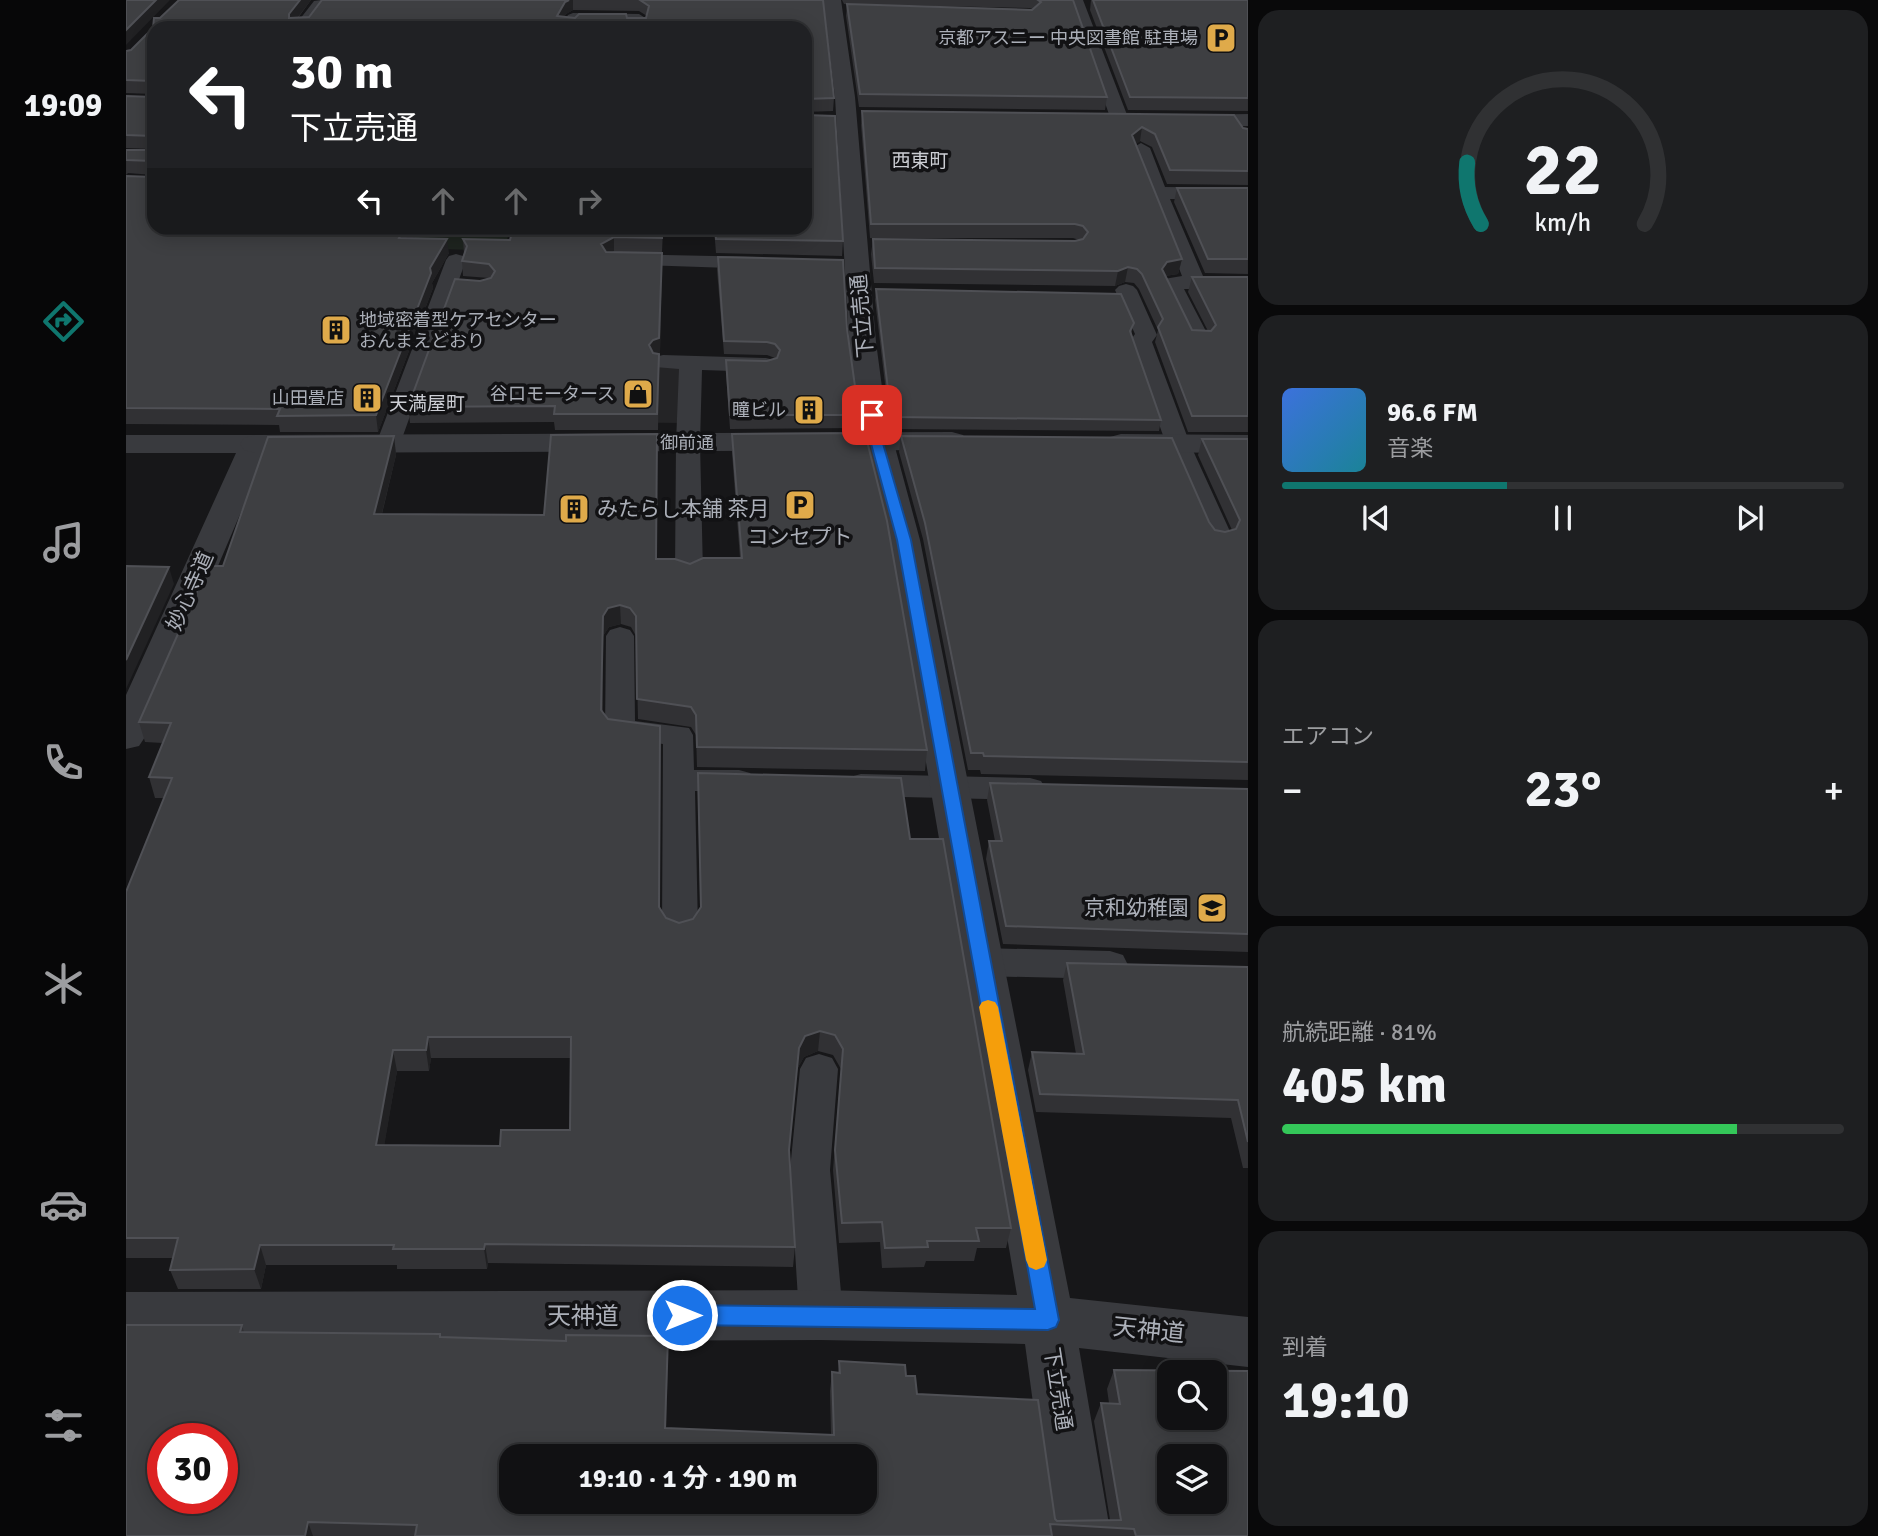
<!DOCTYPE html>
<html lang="ja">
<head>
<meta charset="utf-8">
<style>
  :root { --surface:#111113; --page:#1e1f21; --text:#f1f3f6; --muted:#9c9da0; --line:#303133; --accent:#0f766e }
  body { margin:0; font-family:Signika,"Noto Sans JP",sans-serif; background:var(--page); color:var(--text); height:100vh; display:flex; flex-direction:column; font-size:26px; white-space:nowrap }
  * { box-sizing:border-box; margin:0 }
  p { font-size:23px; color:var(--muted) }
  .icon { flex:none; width:38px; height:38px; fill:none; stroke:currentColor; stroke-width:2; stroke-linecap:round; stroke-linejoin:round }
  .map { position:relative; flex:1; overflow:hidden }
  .details { display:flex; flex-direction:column; gap:10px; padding:10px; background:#09090a; width:630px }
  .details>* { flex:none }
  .hud { position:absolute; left:21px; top:21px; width:665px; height:214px; border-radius:21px; box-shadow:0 4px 18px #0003,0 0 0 2px var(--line); background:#202124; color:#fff; overflow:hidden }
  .tools { position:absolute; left:1031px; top:1360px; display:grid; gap:14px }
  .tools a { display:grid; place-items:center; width:70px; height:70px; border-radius:14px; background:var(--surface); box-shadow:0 4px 18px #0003,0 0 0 2px var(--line); font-size:35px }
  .speed { position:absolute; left:21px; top:1423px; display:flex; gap:14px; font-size:35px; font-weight:700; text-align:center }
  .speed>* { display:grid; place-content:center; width:91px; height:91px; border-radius:50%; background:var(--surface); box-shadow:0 4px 18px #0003,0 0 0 2px var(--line); line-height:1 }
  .speed .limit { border:10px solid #d22; background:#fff; color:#111 }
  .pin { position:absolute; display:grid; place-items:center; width:60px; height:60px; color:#fff; margin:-30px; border-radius:14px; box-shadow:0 4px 10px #0006 }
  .me { position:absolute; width:77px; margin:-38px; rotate:90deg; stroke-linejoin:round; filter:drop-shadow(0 0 5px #0008) }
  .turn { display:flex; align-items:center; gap:24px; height:147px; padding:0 28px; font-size:32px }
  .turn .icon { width:91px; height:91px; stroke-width:2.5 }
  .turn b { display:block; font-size:49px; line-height:60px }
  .lanes { display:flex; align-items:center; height:66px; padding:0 28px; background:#0003; justify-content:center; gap:35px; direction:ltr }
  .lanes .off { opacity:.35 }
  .big { font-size:52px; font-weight:700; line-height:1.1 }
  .details .widget { flex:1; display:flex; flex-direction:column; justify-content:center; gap:10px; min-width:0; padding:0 24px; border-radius:21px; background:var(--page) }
  .details .dial { align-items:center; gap:0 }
  .dial svg { height:182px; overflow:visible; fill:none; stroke:var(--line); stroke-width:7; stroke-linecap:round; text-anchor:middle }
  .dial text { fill:var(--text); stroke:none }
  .song { display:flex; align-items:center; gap:21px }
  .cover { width:84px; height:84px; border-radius:10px; background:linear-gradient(135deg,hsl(220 70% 55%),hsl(190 70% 35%)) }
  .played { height:7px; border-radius:4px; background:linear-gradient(90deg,var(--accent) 40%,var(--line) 40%) }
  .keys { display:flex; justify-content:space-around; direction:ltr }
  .heat { display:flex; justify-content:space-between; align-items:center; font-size:38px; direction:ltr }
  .charge { height:10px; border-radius:5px; background:linear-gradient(90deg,#34c759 81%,var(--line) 0) }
  .trip { position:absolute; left:373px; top:1444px; width:378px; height:70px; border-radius:21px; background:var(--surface); box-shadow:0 4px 18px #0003,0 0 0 2px var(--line); font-weight:700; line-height:70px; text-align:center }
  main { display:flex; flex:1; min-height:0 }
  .tabs { display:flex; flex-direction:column; width:126px; justify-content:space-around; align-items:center; background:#070708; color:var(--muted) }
  .tabs .icon { width:49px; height:49px }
  .tabs .current { color:var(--accent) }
  .tabs b { font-size:32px; color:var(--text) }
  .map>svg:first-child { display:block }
  .built { fill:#242426 }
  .green { fill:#1e241f }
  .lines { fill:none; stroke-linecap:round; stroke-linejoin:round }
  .service { fill:#393a3e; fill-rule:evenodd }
  .minor { fill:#393a3e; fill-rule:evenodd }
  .tertiary { fill:#393a3e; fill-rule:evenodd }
  .wall { fill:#313134; fill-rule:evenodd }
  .shaded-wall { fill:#212123 }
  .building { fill:#3e3f42; stroke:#4f5055; stroke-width:2; fill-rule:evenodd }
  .route { fill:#1a73e8; stroke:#114b97; stroke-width:2 }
  .slow { fill:#f59e0b }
  .labels { text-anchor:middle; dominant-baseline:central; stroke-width:7; stroke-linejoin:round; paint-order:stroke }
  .far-poi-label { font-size:18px; fill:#abafb8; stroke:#121214; text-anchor:end }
  .far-street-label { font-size:18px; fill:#abafb8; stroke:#121214 }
  .far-neighbourhood-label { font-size:19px; fill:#ccced4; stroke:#121214 }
  .street-label { font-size:21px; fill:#abafb8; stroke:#121214 }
  .poi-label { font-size:21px; fill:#abafb8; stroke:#121214; text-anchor:start }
  .near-street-label { font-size:24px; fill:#abafb8; stroke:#121214 }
</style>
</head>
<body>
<main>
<nav class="tabs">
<b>19:09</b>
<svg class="icon current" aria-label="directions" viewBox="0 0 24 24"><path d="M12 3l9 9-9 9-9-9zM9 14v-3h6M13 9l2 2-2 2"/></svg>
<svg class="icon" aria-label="music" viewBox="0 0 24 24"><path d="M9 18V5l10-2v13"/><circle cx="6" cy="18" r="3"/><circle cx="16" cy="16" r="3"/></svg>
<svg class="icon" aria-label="phone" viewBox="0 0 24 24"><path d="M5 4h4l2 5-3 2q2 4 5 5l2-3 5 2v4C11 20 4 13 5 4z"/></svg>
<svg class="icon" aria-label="climate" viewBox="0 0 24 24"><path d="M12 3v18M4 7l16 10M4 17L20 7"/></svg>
<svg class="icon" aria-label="car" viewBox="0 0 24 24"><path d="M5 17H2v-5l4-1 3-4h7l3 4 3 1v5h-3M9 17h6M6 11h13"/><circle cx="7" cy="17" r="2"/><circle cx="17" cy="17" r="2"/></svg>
<svg class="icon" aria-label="filters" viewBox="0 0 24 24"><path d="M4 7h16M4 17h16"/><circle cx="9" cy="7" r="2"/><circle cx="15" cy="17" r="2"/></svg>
</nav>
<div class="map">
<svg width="1122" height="1536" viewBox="0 0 1122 1536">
  <rect width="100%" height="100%" fill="#171719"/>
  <path class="built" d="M470,362L558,366L556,423L463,422Z"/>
  <path class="green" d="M291,228H385L377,251L286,248Z"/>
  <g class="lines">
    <path class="service" d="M943,0H957L1003,120L1000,124L994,125L985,120Z
      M188,1L195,0L200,4L183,28H167Z
      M447,13L513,14L521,19L519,28H503L504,23H452L450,28H434L442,15Z
      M1015,143L1024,148L1039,187L1122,188V200L1044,199L1077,276L1122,277V289H1058L1084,339L1081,344H1065L1035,283L1038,279L1056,276L1006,148Z
      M330,254L337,256L340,260L274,444L271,449L262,451L253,449L250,444L320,260L323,256Z
      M493,254L634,257L641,259L644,263L641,267L634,269L486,264L483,260L486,256Z
      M1000,284L1007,286L1011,290L1031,335L1026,342L1064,444L1107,538L1103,544L1094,546L1085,544L1081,538L1040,444L1004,341L1009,334L989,290L993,286Z
      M537,355L640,358L648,360L651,365L648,370L640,372L576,370L574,443L577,573L573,579L563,581L553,579L549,573L550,443L553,369L529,367L526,362L529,357Z
      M494,627L504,630L508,636L509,721L563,728L567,735L568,770H613L624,773L629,781L624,789L613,792L569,791L572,928L566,937L554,941L542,937L536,928L537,744L483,737L479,730L480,636L484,630Z
      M735,774L904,778L915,781L920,789L915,797L904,800L735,796L724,793L719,785L724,777Z
      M854,948L984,951L997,955L1002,965L997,975L984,979L854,976L841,972L836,962L841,952Z
      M693,1054L706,1058L712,1069L704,1170L717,1315L710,1329L695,1335L680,1329L673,1315L664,1170L674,1069L680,1058Z"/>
    <path class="minor" d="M697,0H715L729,97L750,342L759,410L794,540L944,1298L1122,1317V1367L953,1348L985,1536H925L899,1344L695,1340L0,1342V1292L695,1290L891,1295L762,540L730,410L723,342L709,97Z
      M1122,114V126L1061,127L1054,125L1050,121L1054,117L1061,115Z
      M0,435H129L140,438L144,444L19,737L13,746L0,749V695L110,453H0Z"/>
    <path class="tertiary" d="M826,432L837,435L841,441L837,447L826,450L129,453L118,450L114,444L118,438L129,435Z
      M995,434L1122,435V453L995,452L984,449L980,443L984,437Z"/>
  </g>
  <path class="wall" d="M53,0H185L172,18L183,17L196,0H697L708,98L707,111L679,112V28H28V228H279L280,238L323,253L306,283L307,288L252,432H154L153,425L0,424V176L27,177V175L2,173L0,175V150L26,149L0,148V96L27,97V94L0,93V51L5,50ZM447,10L513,11L521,16L520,18H449L438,17L440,14Z
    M716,0H947L981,97L979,110L733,107L720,16L721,4L906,9L904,8L718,4Z
    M965,0H1122V111L1002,110L964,10Z
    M736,111L1122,129V185L1041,184L1026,147L1014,141L1010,144L1056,259L1052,274L1039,276L1066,330L1082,331L1062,292L1066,277H1122V432H1062L1029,342L1032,330L1013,289L1008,283L999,282L989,286L748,283L745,254L747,239L949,241L953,240L947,238H744L735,125Z
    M1051,188H1122V274L1079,273L1048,202Z
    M387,228H679L717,241L716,256L590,253L588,229L537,230L536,252H487L536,253L534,353L531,354L533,370L532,430H429L428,422L284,423L282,407L354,281L363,278L337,276L336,261L338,254L337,239L384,240Z
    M592,257L721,329L733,415L732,428L604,429L600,373V360L641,361L649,358L641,355L598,354L591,270Z
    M750,289L1008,323L1005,335L1035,420L1033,431L767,429L762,409L749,300Z
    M606,434L801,750L799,771L571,767L570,735L565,727L512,719L510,636L505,627L495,624L483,627L477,636V712L533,908L540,918L553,923L567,919L574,908L572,773L784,839L885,1228L880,1248H851L848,1261H800L798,1267L756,1268L754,1242L713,1243L707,1170L715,1069L707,1055L692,1051L678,1057L671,1069L663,1153L669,1247L667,1267L362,1263L361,1269H271V1265H140L135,1289H52L44,1270L47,1258H0V892L38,798H29L23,777L37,743L19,742L13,722L97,566L268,436L270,455L256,514L564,564L614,558L606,453ZM305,1058H445L444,1130L374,1146L258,1145L271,1071H303Z
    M775,436L1083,522L1089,530L1099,532L1106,530L1072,455L1076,439H1122V780L855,774L854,770H842L797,539L773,452Z
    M864,783L1122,789V952L877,944L860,859L863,841H869L861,800Z
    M941,963L1122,967V1168H1117L1105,1118L910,1112L902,1070L906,1052L950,1054L937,980Z
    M116,1325L118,1332L314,1334L315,1337L542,1355L540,1428L705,1435L704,1391L706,1372L712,1373L713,1361L780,1376L791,1394L931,1521L984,1520L968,1421L975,1403H983L981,1389L988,1370L1122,1536H0Z"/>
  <path class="shaded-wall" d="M30,0H44L0,45V30Z
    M174,0H185L165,26L163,14Z
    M443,0H447V10L440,14L431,28V16L439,2Z
    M1016,127L1014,141L1004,149L1006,135Z
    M278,228H279L281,239L273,238Z
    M488,237V251L476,258L475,244Z
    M321,239L323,253L306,283L307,288L252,432L250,415L304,268Z
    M536,253L534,353L527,356L523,345Z
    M1056,259L1052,274L1038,276L1036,269L1041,262Z
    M1002,267L999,282L989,286L992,271Z
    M268,436L270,455L251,533L248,514Z
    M43,567L48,584L0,689V660Z
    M494,605L495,624L483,627L477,636L476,730L475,710L477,616L482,608Z
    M694,1031L692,1051L678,1057L671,1069L673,1048L679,1036Z
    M302,1037L305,1058L303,1071L300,1050Z
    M267,1050L271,1071L255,1165L250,1145Z
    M359,1244L362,1263L361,1269L358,1249Z
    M134,1245L140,1265L135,1289L128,1269Z
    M542,1336V1355L540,1447L539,1428Z
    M182,1522L187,1536H179Z"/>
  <path class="building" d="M0,0H30L0,30Z
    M53,0H174L163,14V18L183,17L196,0H443L439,2L431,16L449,18L453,14H500L501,18H520L523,6L514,0H697L708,98L679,99V28H28V228H278L273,238L321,239L304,268L305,273L250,415L151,416L154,409L0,408V176L27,177V161L0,160V150H25L28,147L27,136L0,135V96L27,97V81L0,80V51L5,50L27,28L28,18H34Z
    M912,0H947L981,97L734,94L721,4L906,10L915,2Z
    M967,0H1122V98L1004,97Z
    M736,111L1108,115L1117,128L1122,129V171L1044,170L1029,134L1016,127L1006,135L1056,259L1041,262L1036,269L1066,330L1085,331L1090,325L1066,277H1122V416H1066L1032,327L1037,319L1016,274L1011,269L1002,267L992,271L749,268L747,239L949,241L957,239L962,232L957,226L949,224H745Z
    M679,115L709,116L717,241L590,239L589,228H679Z
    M1051,188H1122V259H1082Z
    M387,228H536V238L488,237L475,244L480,252L536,253L533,338L527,340L523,345L527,353L533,354L531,414H428L429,406L282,407L329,279L354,281L365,278L369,271L363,264L336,261L341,246L337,239L384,240Z
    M592,257L717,260L721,329L733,415H604L600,360L641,361L651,358L654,350L649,344L641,342L598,341Z
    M750,289L995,294L1008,323L1004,331L1035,420L768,417L763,398Z
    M739,433L761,521L801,750L571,747L570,715L565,707L511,699L510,616L504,608L494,605L482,608L477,616L475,710L482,719L534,726L533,907L540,918L553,923L567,919L575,907L572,773L775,778L784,839H817L885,1228H850L853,1241H801L802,1247L759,1248L756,1222L716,1223L709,1150L717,1049L709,1035L694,1031L679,1036L673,1048L663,1150L669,1247L359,1244L358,1249H267L268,1245H134L128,1269L44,1270L52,1238H0V892L46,778L23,777L45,723L13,722L82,566H97L142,437L268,436L248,514L418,515L425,435L531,434L530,559H549L564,564L577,558H616L606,434ZM302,1037H445L444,1130H375L374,1146L250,1145L267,1050H300Z
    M775,436L1046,438L1083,522L1089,530L1099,532L1110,529L1114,520L1076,439H1122V762L858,756L857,753H845L799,523Z
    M0,566L43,567L0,660Z
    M864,783L1122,789V934L880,926L863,841H876Z
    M941,963L1122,967V1142L1112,1100L914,1094L906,1052L958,1054Z
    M0,1325H116L114,1332L314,1334V1337L440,1341V1335L542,1336L539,1428L708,1435L706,1372L714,1373L713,1361L779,1365L780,1376H789L791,1394L912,1400L929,1519L931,1521L995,1520L975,1403L994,1404L988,1370L1122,1371V1536H1010L1008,1529L924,1524L926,1536H289L291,1525L182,1522L179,1536H0ZM1043,1372H1088V1418H1043ZM37,1438H96V1498H37ZM385,1456H738V1502H385ZM1043,1456H1088V1502H1043Z"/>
  <path class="route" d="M746,411L752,415L756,440L785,540L933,1320L930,1327L922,1330L556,1325L548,1322L545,1315L548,1308L556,1305L909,1309L771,540L744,440L740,415Z"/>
  <path class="slow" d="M862,1000L869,1002L872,1007L921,1260L918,1267L910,1270L903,1267L900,1260L853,1007L856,1002Z"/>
  <defs>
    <g id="parking-square" transform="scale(1.575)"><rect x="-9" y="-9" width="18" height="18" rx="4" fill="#dfaa4a" stroke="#121214"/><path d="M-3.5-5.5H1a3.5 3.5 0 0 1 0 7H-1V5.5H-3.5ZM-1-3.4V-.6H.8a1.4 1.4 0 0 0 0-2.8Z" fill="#111"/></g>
    <g id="building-square" transform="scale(1.575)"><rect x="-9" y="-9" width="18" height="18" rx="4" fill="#dfaa4a" stroke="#121214"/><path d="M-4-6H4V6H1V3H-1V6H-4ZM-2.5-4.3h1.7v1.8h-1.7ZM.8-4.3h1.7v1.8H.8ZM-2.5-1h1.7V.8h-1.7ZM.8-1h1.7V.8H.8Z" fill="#111"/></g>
    <g id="shop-square" transform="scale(1.575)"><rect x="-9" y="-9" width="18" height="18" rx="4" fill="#dfaa4a" stroke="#121214"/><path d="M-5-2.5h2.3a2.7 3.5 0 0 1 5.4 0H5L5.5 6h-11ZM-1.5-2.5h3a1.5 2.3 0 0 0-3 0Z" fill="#111"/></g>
    <g id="school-square" transform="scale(1.575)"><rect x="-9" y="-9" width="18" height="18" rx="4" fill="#dfaa4a" stroke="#121214"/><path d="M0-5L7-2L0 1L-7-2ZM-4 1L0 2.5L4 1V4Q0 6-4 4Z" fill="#111"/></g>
  </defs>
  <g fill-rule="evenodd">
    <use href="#parking-square" x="1095" y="38"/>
    <use href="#building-square" x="210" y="330"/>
    <use href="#shop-square" x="512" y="394"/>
    <use href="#building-square" x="241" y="398"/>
    <use href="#building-square" x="683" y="410"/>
    <use href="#parking-square" x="674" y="505"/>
    <use href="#building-square" x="448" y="509"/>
    <use href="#school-square" x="1086" y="908"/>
  </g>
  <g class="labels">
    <g class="far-poi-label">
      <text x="1072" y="38">京都アスニー 中央図書館 駐車場</text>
      <text x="233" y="320" text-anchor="start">地域密着型ケアセンター<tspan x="233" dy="21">おんまえどおり</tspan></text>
      <text x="489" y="394">谷口モータース</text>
      <text x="218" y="398">山田畳店</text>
      <text x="660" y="410">瞳ビル</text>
    </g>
    <g class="far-street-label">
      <text x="561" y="443">御前通</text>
    </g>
    <g class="far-neighbourhood-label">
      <text x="794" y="161">西東町</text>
      <text x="301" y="404">天満屋町</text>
    </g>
    <g class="street-label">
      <text transform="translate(736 316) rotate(-95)">下立売通</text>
      <text transform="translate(64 591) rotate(-66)">妙心寺道</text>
      <text transform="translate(932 1389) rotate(81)">下立売通</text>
    </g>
    <g class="poi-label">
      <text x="471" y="509">みたらし本舗 茶月</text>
      <text x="674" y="537" text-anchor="middle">コンセプト</text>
      <text x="1063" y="908" text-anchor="end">京和幼稚園</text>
    </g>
    <g class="near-street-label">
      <text x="457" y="1316">天神道</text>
      <text transform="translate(1023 1330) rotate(6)">天神道</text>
    </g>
  </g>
</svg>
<div class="tools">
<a><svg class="icon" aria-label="search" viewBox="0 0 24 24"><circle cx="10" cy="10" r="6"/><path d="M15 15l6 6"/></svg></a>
<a><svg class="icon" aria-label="layers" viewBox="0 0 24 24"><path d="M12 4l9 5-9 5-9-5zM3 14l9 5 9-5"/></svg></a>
</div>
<div class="speed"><div class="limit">30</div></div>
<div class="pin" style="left:746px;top:415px;background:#d93025"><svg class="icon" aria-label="arrive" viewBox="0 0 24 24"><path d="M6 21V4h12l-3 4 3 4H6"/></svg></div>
<svg class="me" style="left:556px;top:1315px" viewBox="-20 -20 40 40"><circle r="17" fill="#1a73e8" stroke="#fff" stroke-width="3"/><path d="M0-11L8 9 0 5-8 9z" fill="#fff"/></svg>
<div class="trip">19:10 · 1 分 · 190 m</div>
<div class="hud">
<div class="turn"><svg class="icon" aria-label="left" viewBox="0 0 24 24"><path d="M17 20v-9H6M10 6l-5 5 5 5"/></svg><div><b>30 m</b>下立売通</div></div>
<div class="lanes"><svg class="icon" aria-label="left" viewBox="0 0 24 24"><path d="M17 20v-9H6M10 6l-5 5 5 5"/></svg><svg class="icon off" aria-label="ahead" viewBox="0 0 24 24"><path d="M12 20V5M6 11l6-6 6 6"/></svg><svg class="icon off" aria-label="ahead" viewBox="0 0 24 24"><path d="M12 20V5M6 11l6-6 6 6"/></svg><svg class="icon off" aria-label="right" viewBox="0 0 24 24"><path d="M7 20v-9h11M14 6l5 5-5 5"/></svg></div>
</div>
</div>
<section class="details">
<div class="widget dial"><svg viewBox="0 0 100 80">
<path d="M14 69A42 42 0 1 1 86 69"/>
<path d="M14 69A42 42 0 0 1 8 42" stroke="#0f766e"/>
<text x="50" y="56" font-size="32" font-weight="700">22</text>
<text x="50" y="72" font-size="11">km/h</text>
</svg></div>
<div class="widget">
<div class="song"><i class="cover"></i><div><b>96.6 FM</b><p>音楽</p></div></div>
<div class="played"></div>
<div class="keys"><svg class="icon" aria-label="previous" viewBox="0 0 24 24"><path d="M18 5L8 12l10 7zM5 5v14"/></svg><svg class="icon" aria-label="pause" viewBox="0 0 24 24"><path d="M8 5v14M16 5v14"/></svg><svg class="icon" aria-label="next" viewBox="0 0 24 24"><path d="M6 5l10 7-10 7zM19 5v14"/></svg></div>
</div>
<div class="widget"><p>エアコン</p>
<div class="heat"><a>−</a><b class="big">23°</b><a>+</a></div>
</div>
<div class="widget"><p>航続距離 · 81%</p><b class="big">405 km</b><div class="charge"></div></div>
<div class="widget"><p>到着</p><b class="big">19:10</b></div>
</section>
</main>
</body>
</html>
